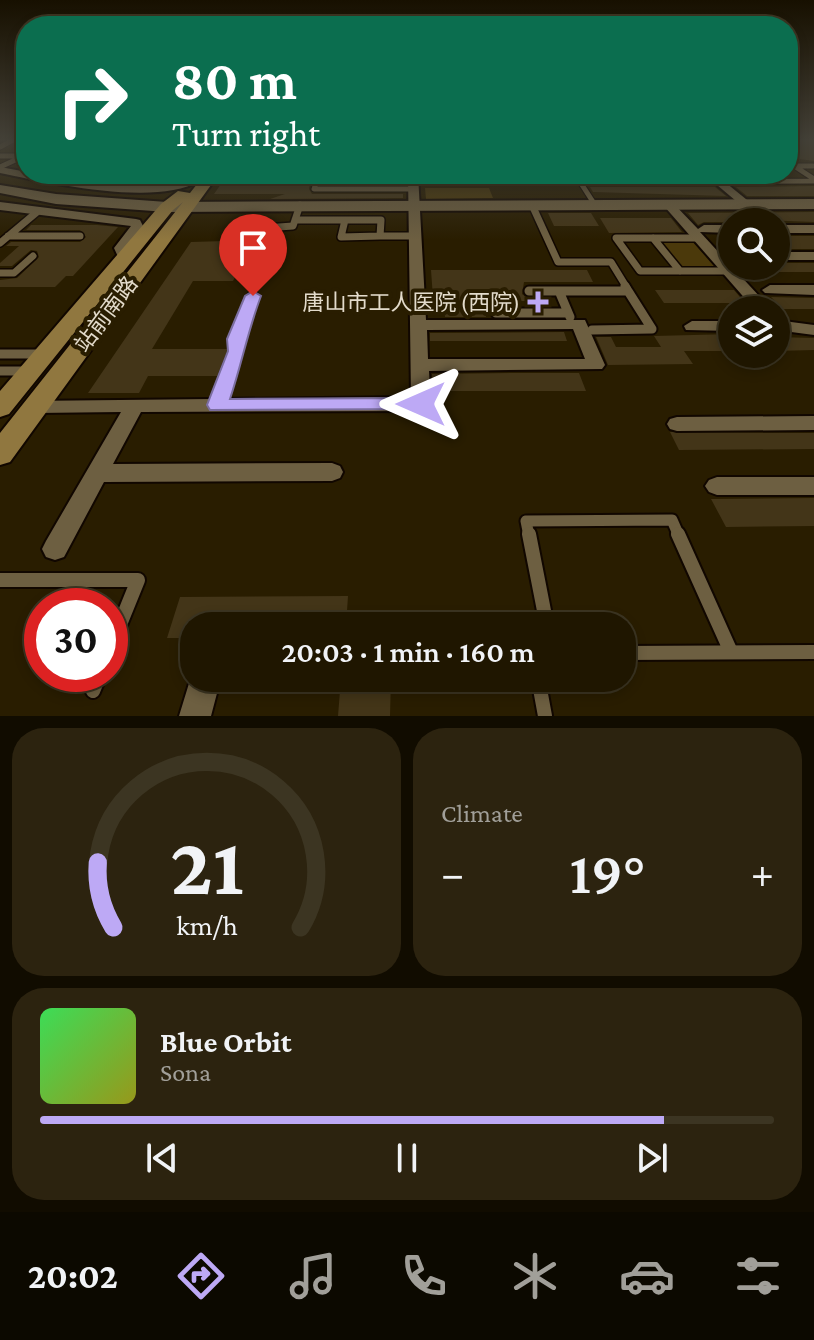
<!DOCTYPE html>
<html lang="en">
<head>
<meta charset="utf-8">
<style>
  :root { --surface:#1f1600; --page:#2c230f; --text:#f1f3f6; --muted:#a19f99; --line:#3c3522; --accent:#bda9f5 }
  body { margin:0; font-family:"Crimson Pro","Noto Sans SC",serif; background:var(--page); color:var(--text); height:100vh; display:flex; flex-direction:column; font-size:30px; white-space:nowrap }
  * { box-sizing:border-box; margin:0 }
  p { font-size:26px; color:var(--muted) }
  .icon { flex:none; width:44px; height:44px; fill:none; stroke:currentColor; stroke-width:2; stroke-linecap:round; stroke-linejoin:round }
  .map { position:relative; height:716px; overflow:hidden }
  .details { display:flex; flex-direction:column; gap:12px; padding:12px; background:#110c00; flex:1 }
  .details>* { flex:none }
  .guide { position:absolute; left:16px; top:16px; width:782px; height:168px; border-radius:32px; box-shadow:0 4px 12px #0003,0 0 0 2px var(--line); background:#0b6e4f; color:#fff; overflow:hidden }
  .buttons { position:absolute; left:718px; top:208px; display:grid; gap:16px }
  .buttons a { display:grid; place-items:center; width:72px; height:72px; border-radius:50%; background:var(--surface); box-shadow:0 4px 12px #0003,0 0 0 2px var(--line); font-size:40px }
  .speed { position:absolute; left:24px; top:588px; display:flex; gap:16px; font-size:40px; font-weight:700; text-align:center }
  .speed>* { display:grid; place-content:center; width:104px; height:104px; border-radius:50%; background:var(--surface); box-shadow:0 4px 12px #0003,0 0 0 2px var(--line); line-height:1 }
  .speed .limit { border:12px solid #d22; background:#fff; color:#111 }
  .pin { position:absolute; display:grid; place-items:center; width:68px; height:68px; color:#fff; margin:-82px -34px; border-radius:50% 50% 50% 0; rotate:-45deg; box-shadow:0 0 8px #0007 }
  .pin .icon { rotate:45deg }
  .me { position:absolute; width:88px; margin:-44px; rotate:270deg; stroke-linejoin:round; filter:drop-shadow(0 0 6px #0008) }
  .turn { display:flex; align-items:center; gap:28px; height:168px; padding:0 24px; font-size:36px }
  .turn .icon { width:104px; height:104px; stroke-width:2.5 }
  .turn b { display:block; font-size:56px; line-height:68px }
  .big { font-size:60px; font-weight:600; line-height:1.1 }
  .details .card { flex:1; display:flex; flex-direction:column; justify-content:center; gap:12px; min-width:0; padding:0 28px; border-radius:32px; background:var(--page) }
  .details .dial { align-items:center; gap:0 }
  .dial svg { height:208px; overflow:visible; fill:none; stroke:var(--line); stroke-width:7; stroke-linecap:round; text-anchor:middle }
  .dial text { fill:var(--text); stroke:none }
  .song { display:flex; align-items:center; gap:24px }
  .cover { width:96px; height:96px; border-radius:12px; background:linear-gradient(135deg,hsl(130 70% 55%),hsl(60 70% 35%)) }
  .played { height:8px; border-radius:4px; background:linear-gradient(90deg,var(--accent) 85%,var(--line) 85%) }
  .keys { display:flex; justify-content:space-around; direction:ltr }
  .heat { display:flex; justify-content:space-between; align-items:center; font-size:44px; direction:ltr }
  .details .tiles { flex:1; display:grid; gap:12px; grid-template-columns:1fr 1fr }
  .card:last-child { grid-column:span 2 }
  .trip { position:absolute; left:180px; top:612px; width:456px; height:80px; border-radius:32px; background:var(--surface); box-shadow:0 4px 12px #0003,0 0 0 2px var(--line); font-weight:600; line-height:80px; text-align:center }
  .menu { display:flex; height:128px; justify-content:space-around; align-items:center; background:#0c0900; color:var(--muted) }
  .menu .icon { width:56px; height:56px }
  .menu .selected { color:var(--accent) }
  .menu b { font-size:36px; color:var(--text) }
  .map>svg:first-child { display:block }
  .green { fill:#4b390b }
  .building { fill:#433518 }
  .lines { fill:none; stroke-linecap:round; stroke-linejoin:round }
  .lane-far4-casing { stroke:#110700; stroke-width:7 }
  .lane-far3-casing { stroke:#110700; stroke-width:10 }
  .lane-far2-casing { stroke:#110700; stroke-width:13 }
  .lane-far1-casing { stroke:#110700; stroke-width:15 }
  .lane-casing { stroke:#110700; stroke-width:18 }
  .street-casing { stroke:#110700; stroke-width:4 }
  .secondary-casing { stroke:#110700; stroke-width:4 }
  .primary-casing { stroke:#110700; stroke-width:4 }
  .lane-far4 { stroke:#6d5f41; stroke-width:5 }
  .lane-far3 { stroke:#6d5f41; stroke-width:7 }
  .lane-far2 { stroke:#6d5f41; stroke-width:9 }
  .lane-far1 { stroke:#6d5f41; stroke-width:11 }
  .lane { stroke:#6d5f41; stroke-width:14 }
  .street { fill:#6d5f41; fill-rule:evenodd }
  .secondary { fill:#6d5f41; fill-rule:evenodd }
  .primary { fill:#90773f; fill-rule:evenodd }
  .route { fill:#bda9f5; stroke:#7b6e9f; stroke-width:2 }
  .poi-dot { fill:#bda9f5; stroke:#291d00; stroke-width:3 }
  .labels { text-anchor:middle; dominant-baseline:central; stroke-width:8; stroke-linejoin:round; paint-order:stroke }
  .poi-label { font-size:22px; fill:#e3dbcb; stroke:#291d00; text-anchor:end }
  .street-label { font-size:22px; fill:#e3dbcb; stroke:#291d00 }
</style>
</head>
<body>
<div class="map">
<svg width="814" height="716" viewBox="0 0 814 716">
  <rect width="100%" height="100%" fill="#291d00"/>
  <path class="green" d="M425,188H489L493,198L426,199Z
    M659,241H692L716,267H680Z"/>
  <path class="building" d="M788,140H814V161L793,158L797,152L788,148Z
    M228,174H312L309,189L312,194H403V198L270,199L285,194H214Z
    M814,186V196H747L736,187Z
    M590,187H715L726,196L593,192Z
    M814,212V222L732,219V222H704L698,225L688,213Z
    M548,213H591L599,226H554Z
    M600,218H671L682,232L609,233Z
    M31,225H97L118,227L73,276H66L55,287H0V280L17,278L39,257L37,251L31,250L12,266H0V263L19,246H6L11,242H80L86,237L80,230H26Z
    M776,236H814V249H776Z
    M225,241L230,247L250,248L233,281H193L152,349H228L217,376H148L139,393H88L191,242Z
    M776,263H814V272H776Z
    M431,270H587L593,282H524L522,294L531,301H483L486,317H445L443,298H433Z
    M655,290H734L745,303H664Z
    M771,297L814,298V309H783Z
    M564,332L567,341H430V333Z
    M732,334V351H684L693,364L608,365L596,337H611L616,347H661L654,336Z
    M776,337L814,338V350L776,351Z
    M515,373H579L586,391H433L432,374Z
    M670,432L814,433V449L679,450Z
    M814,498V526L726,527L711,499Z
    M348,596L346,626H194V638H167L180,597Z
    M341,678H391L390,716H338Z"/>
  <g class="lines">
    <g class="lane-far4-casing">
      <path id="lane-far4" d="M0,147L13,140
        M788,153H792
        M0,156H24L0,167
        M788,162L814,179
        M795,166H813
        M85,174H200
        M319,174L314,189H413
        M575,174L595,205
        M318,176H413
        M581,182L814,181"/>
    </g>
    <g class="lane-far3-casing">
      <path id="lane-far3" d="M532,205L558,262H611L627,288
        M295,220H345
        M345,220H381L380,236L341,237Z
        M267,227L261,241H231L237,230L293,226L300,205
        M8,236H80
        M380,236H415
        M653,238L680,271
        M698,238H616L640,271H729
        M0,243L37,212
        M0,273H14L33,256"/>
    </g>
    <g class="lane-far2-casing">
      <path id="lane-far2" d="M529,291H628L625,286
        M559,291L570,317
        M496,313H568
        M592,330L652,329L628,291
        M0,354H41
        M0,371H27
        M220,396L253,296"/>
    </g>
    <g class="lane-far1-casing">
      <path id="lane-far1" d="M217,405L221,394
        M529,536L526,521L672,520L679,536"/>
    </g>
    <g class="lane-casing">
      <path id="lane" d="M529,534L547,626
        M678,534L731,652
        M0,580H138L110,649
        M622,653L814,652
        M538,678L545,716
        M93,691L100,674"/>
    </g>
    <g class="street-casing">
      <path id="street" d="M0,167C63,179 127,191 194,178L199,181C157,207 48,183 0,173Z
        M408,174H418L426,320H585L605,365L602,369L429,371L431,404L428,409L421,411L141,412L113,464L332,463L340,466L343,472L340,478L332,481L104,482L64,557L55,560L46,557L42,549L46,541L121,412L36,413L29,411L26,406L29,401L411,397ZM573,329L585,359H428L427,330Z
        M704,174H715L752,204L742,206Z
        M0,202L136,219L140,220L144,228L128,248L132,258L125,262L120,261L114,248L131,226L0,210Z
        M664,202H672L698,229L704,225H732V233L700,232L772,310H755L664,206Z
        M776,225H814V233H776Z
        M776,252H814V260H776Z
        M770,285H814V295L765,293L762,290Z
        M776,320L814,325V335L776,330Z
        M692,321H732V331L686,330L684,326Z
        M814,416V430L677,431L670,429L667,424L670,419L677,417Z
        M717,477H814V495H717L709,492L705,486L709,480Z
        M194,667V678H221L211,716H179Z"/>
    </g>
    <g class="secondary-casing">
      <path id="secondary" d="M0,185L56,194L167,202L814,199V209L167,212L56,204L0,193Z"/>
    </g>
    <g class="primary-casing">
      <path id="primary" d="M205,174H219L10,462L0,465V433L183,202L173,210L9,414L0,417V391L161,204L178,191L190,193Z"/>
    </g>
    <use href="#lane-far4" class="lane-far4"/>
    <use href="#lane-far3" class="lane-far3"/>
    <use href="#lane-far2" class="lane-far2"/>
    <use href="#lane-far1" class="lane-far1"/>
    <use href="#lane" class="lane"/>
    <use href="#street" class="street"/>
    <use href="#secondary" class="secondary"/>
    <use href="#primary" class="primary"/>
  </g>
  <linearGradient id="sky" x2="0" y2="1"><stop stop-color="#171000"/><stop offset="0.58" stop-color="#434037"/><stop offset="1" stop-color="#434037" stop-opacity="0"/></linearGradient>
  <rect width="814" height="240" fill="url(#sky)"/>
  <path class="route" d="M253,291L261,296C248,330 242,363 230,399L421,398L428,400L431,404L428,409L210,410L207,405L228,351L227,339L245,296Z"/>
  <path class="poi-dot" d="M534 290h8v8h8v8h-8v8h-8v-8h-8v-8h8z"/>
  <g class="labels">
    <g class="poi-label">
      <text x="520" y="302">唐山市工人医院 (西院)</text>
    </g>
    <g class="street-label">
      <text transform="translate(106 314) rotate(-53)">站前南路</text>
    </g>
  </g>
</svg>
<div class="buttons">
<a><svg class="icon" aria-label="search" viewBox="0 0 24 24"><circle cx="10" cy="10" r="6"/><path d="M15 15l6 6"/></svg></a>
<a><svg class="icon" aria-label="layers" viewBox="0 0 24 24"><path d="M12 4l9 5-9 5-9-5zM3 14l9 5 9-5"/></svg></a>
</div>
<div class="speed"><div class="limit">30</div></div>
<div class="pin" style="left:253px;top:296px;background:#d93025"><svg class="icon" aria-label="arrive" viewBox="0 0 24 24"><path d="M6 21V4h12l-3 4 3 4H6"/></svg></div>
<svg class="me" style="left:421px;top:404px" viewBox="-20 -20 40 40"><path d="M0-17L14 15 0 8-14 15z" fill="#bda9f5" stroke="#fff" stroke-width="4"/></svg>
<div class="trip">20:03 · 1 min · 160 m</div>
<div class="guide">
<div class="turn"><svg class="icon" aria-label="right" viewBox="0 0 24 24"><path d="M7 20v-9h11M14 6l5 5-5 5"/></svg><div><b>80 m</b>Turn right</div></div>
</div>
</div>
<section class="details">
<div class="tiles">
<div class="card dial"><svg viewBox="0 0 100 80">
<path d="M14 69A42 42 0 1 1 86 69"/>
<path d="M14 69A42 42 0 0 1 8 44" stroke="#bda9f5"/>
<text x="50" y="56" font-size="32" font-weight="700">21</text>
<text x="50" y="72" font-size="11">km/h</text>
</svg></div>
<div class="card"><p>Climate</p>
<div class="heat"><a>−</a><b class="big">19°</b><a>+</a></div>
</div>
<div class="card">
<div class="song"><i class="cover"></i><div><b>Blue Orbit</b><p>Sona</p></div></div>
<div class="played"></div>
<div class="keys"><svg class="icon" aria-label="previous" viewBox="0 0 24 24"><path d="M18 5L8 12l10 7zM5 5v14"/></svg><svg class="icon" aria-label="pause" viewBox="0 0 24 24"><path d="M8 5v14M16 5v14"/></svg><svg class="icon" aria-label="next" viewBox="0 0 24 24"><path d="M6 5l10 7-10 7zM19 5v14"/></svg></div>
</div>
</div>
</section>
<nav class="menu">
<b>20:02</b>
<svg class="icon selected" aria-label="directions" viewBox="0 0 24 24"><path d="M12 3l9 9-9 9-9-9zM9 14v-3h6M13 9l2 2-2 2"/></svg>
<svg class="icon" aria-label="music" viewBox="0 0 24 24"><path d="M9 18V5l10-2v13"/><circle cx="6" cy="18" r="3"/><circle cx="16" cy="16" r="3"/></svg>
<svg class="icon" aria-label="phone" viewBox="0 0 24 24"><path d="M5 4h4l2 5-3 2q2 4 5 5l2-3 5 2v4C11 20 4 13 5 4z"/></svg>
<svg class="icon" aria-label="climate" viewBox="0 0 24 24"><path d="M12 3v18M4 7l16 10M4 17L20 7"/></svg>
<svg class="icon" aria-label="car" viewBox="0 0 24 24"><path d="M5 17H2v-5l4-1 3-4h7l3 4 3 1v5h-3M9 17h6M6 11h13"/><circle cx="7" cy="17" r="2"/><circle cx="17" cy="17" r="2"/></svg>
<svg class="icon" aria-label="filters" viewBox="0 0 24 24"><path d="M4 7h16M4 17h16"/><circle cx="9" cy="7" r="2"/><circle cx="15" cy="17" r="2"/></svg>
</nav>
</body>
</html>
